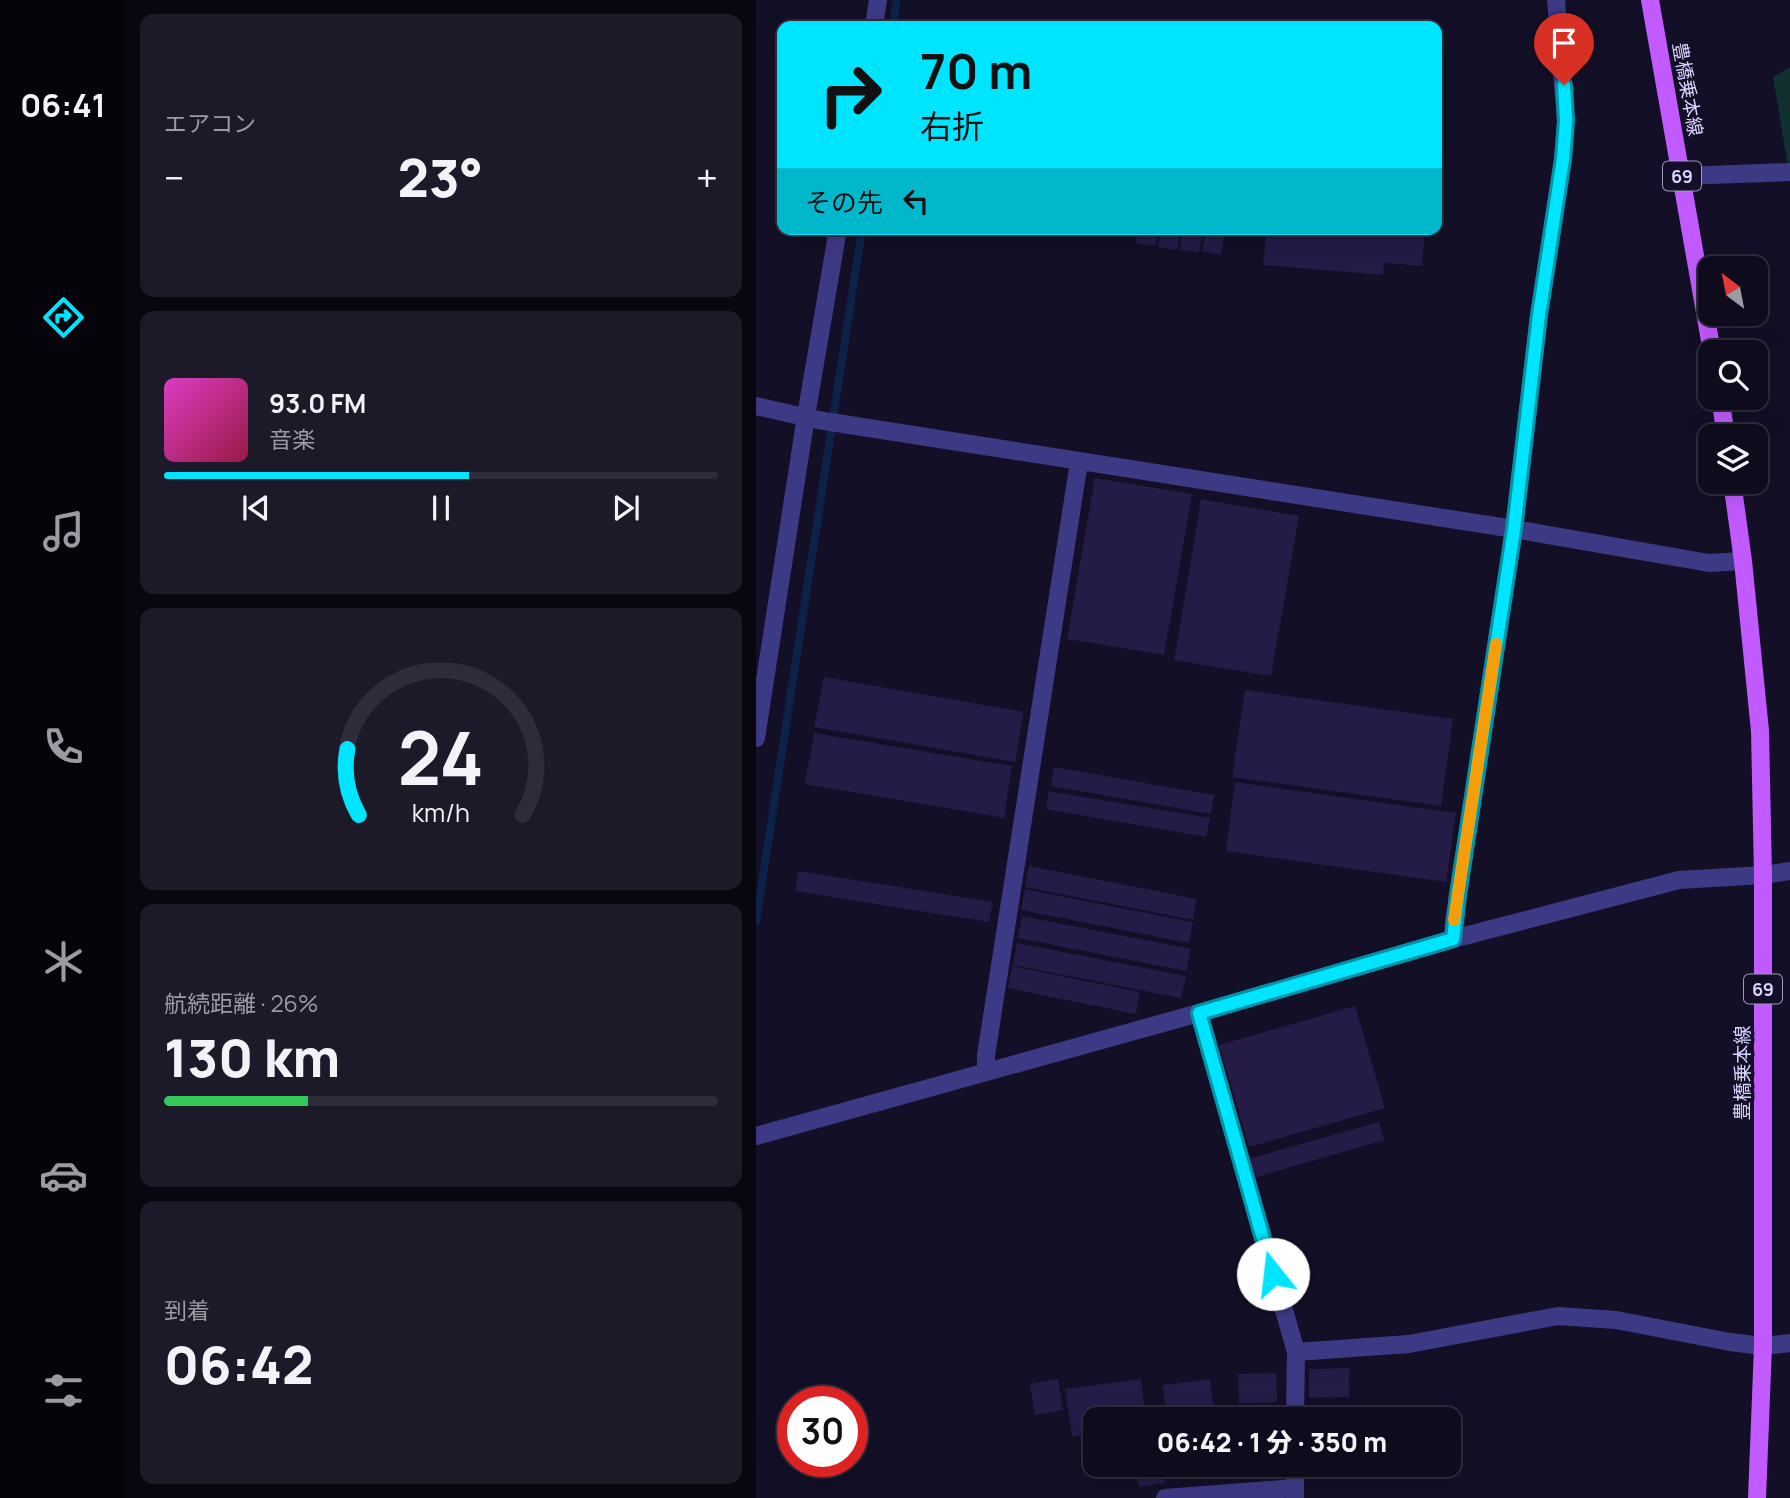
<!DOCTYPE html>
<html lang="ja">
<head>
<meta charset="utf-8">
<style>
  :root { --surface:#0e0b1c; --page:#1c1929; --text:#f1f3f6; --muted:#9b9ba3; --line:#2e2b3b; --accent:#00e5ff }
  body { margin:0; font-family:Manrope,"Noto Sans JP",sans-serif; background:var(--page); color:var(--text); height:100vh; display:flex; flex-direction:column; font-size:26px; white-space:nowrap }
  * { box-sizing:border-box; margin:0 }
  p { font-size:23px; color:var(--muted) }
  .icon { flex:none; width:38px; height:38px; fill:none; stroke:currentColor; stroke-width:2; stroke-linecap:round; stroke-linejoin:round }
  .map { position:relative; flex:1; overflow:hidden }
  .side { display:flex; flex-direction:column; gap:14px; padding:14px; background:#08060f; width:630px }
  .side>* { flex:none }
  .top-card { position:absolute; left:21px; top:21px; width:665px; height:214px; border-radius:14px; box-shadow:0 7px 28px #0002,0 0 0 2px var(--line); background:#00e5ff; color:#111; overflow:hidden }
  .needle { width:46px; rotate:328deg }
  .controls { position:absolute; left:942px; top:256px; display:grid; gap:14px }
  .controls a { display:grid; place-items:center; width:70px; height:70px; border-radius:14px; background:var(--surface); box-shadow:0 7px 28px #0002,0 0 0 2px var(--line); font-size:35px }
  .speed { position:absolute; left:21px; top:1386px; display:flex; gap:14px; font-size:35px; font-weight:700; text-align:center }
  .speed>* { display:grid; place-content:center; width:91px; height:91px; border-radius:50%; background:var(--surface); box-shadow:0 7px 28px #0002,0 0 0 2px var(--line); line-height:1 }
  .speed .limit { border:10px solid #d22; background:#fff; color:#111 }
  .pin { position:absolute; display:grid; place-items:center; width:60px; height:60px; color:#fff; margin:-72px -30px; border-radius:50% 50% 50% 0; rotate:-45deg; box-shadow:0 0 7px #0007 }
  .pin .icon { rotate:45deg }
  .me { position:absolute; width:77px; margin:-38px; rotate:344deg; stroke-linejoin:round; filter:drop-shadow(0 0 5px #0008) }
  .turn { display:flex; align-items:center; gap:24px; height:147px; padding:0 28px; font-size:32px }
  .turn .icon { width:91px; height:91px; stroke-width:2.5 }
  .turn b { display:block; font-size:49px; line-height:60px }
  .then { display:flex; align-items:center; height:66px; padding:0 28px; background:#0003; gap:14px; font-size:26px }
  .big { font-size:52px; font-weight:800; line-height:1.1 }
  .side .widget { flex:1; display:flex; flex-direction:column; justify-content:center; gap:10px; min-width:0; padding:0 24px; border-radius:14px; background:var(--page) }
  .side .dial { align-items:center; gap:0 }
  .dial svg { height:182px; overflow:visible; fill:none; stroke:var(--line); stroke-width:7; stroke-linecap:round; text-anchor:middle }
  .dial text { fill:var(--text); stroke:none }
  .song { display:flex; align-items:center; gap:21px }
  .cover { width:84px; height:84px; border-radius:10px; background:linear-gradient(135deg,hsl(310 70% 55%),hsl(340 70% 35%)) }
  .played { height:7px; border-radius:4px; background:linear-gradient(90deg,var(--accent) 55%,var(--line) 55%) }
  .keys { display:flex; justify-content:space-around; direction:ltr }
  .heat { display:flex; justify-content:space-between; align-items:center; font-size:38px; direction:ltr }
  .charge { height:10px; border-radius:5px; background:linear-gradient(90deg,#34c759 26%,var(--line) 0) }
  .trip { position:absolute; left:327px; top:1407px; width:378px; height:70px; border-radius:14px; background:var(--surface); box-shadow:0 7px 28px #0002,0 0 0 2px var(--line); font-weight:800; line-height:70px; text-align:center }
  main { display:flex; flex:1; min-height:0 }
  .tabs { display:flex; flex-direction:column; width:126px; justify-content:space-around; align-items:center; background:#06040b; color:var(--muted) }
  .tabs .icon { width:49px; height:49px }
  .tabs .selected { color:var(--accent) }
  .tabs b { font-size:32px; color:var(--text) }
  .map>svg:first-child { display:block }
  .green { fill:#12302f }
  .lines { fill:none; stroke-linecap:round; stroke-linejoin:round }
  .stream { stroke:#0c2248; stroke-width:8 }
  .building { fill:#241b47 }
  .street { stroke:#3d3a85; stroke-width:18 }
  .primary { stroke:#c25bff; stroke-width:18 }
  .route-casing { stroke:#0095a6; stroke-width:18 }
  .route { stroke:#00e5ff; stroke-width:12 }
  .slow { stroke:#f59e0b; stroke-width:12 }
  .labels { text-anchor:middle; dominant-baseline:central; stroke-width:7; stroke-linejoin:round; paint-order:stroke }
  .shield { fill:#130f26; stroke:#9e99be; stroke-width:2 }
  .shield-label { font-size:18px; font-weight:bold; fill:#d9d4ff }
  .street-label { font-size:19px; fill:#d9d4ff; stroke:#130f26 }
</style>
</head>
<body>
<main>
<nav class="tabs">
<b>06:41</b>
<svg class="icon selected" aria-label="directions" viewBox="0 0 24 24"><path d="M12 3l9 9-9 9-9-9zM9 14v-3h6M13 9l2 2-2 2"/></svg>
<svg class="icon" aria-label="music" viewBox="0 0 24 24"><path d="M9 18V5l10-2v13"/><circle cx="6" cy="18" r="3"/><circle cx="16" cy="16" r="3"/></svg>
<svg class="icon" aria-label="phone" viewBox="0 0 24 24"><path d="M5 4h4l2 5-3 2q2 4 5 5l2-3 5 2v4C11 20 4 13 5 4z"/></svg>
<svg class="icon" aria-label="climate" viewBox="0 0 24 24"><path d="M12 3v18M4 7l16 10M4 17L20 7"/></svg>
<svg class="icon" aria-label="car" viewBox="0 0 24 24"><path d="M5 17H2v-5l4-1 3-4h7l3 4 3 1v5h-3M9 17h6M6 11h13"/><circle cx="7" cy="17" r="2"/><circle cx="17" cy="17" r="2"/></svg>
<svg class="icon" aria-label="filters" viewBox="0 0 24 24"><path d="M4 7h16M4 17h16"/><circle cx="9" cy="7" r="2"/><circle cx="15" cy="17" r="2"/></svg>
</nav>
<section class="side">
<div class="widget"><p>エアコン</p>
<div class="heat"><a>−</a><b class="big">23°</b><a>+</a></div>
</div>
<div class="widget">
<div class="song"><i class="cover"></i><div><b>93.0 FM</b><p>音楽</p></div></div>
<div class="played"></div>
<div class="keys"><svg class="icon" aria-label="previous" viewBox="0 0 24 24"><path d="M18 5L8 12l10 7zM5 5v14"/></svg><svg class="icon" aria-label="pause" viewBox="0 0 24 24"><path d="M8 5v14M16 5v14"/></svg><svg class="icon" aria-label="next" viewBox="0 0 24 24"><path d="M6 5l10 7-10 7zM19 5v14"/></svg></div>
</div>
<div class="widget dial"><svg viewBox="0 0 100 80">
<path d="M14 69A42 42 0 1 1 86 69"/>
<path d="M14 69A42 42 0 0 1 9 40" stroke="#00e5ff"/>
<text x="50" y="56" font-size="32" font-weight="700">24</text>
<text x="50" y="72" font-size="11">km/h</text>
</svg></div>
<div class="widget"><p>航続距離 · 26%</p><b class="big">130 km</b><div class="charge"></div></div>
<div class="widget"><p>到着</p><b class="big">06:42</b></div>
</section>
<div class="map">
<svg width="1034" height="1498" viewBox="0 0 1034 1498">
  <rect width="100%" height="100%" fill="#130f26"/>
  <path class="green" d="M1034,67V167H1032L1017,77Z"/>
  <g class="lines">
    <path class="stream" d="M137,26L141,0
      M0,922L106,229"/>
  </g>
  <path class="building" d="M383,229H402L400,246L380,243Z
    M405,229H425L421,250L402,247Z
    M427,229H447L443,253L424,250Z
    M450,229H469L465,255L446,251Z
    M511,229H669L666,266L628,263L627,275L507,265Z
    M339,478L436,494L408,655L311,639Z
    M445,499L543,516L515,676L418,660Z
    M68,677L268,712L259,762L58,727Z
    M489,690L697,719L685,806L476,777Z
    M58,733L256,766L248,818L49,784Z
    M298,767L458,795L455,814L295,786Z
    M479,782L700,813L690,882L470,851Z
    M293,791L454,818L450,837L290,809Z
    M273,866L441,899L437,920L269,887Z
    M43,871L237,902L233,922L39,891Z
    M269,889L437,922L433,943L265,910Z
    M266,916L435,949L430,971L262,938Z
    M261,943L430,976L425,998L257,965Z
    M256,966L384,992L380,1014L252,988Z
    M599,1006L629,1108L493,1147L463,1045Z
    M623,1122L628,1140L497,1178L492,1159Z
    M593,1368V1397L553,1398V1369Z
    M520,1373L521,1402L483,1403L482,1374Z
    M302,1379L307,1410L279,1415L274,1384Z
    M385,1379L390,1419H340V1434L316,1437L309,1389Z
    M454,1379L459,1419H410L407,1385Z
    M379,1465H407L409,1483L383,1487Z"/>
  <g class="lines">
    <path class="street" d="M118,26L122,0
      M926,176L1034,172
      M0,406L62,420L758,529L953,563L987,561
      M0,738L50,416L82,229
      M697,939L698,921L758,529L783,315L807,159L810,121L800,0
      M443,1013L540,1352L539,1419
      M230,1071V1055L323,462
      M0,1136L443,1013L697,939L923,880L1007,875L1034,871
      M540,1352L653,1344L802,1316L860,1320L974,1342L1007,1346L1034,1343
      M409,1498L539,1488
      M539,1498V1465"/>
    <path class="primary" d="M894,0L956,352
      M964,397L970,436
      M976,481L987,561L1004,731L1007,875V1346L1001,1498"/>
  </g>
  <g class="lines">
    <g class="route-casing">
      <path id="route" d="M517,1274L443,1013L697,939L702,895L758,529L783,315L807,159L810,121L808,85"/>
    </g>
    <use href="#route" class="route"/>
    <path class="slow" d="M698,920L740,644"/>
  </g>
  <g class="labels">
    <g class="shield">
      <rect x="907" y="161.5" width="38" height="29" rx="5"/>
      <rect x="988" y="974.5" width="38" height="29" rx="5"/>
    </g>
    <g class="shield-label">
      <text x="926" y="176">69</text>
      <text x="1007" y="989">69</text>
    </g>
    <g class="street-label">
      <text transform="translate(932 89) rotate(80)">豊橋乗本線</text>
      <text transform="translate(986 1073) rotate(-90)">豊橋乗本線</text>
    </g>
  </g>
</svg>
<div class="controls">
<a><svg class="needle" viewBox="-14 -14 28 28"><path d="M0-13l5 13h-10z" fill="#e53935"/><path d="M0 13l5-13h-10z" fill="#9b9ba3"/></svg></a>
<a><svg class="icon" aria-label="search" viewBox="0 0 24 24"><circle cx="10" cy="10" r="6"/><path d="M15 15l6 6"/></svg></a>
<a><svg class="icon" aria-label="layers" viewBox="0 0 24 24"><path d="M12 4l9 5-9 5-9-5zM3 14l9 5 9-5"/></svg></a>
</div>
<div class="speed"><div class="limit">30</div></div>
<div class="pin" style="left:808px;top:85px;background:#d93025"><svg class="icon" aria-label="arrive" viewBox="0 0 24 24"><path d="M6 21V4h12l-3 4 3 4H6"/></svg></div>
<svg class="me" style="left:517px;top:1274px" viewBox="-20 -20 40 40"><circle r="19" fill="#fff"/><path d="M0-13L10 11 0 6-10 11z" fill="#00e5ff"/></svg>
<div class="trip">06:42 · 1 分 · 350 m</div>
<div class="top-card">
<div class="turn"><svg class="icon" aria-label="right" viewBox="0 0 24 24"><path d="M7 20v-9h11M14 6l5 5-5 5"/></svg><div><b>70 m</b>右折</div></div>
<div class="then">その先<svg class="icon" aria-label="left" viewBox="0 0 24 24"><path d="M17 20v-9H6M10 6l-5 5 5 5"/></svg></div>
</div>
</div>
</main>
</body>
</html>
